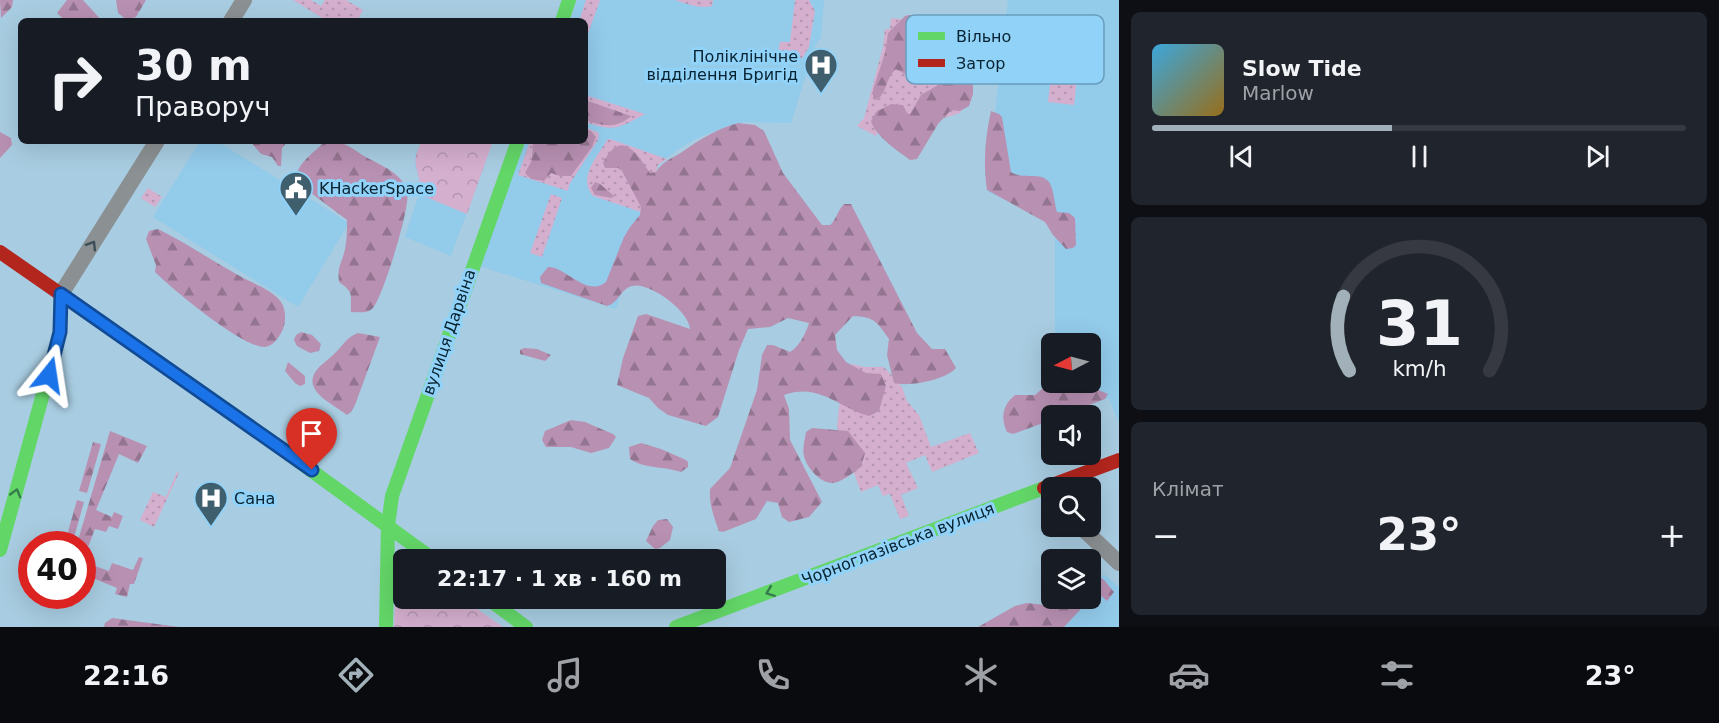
<!DOCTYPE html>
<html lang="uk">
<head>
<meta charset="utf-8">
<style>
  :root { --surface:#171b24; --page:#20242c; --text:#f1f3f6; --muted:#9ea1a6; --line:#363941; --accent:#a1b0b9 }
  body { margin:0; font-family:"DejaVu Sans",sans-serif; background:var(--page); color:var(--text); height:100vh; display:flex; flex-direction:column; font-size:22px; white-space:nowrap }
  * { box-sizing:border-box; margin:0 }
  p { font-size:20px; color:var(--muted) }
  .icon { flex:none; width:33px; height:33px; fill:none; stroke:currentColor; stroke-width:2; stroke-linecap:round; stroke-linejoin:round }
  .map { position:relative; flex:1; overflow:hidden }
  .side { display:flex; flex-direction:column; gap:12px; padding:12px; background:#0d0f14; width:600px }
  .side>* { flex:none }
  .guide { position:absolute; left:18px; top:18px; width:570px; height:126px; border-radius:9px; box-shadow:0 6px 24px #0002; background:#171b24; color:var(--text); overflow:hidden }
  .needle { width:39px; rotate:264deg }
  .tools { position:absolute; left:1041px; top:333px; display:grid; gap:12px }
  .tools a { display:grid; place-items:center; width:60px; height:60px; border-radius:9px; background:var(--surface); box-shadow:0 6px 24px #0002; font-size:30px }
  .speed { position:absolute; left:18px; top:531px; display:flex; gap:12px; font-size:30px; font-weight:700; text-align:center }
  .speed>* { display:grid; place-content:center; width:78px; height:78px; border-radius:50%; background:var(--surface); box-shadow:0 6px 24px #0002; line-height:1 }
  .speed .limit { border:9px solid #d22; background:#fff; color:#111 }
  .pin { position:absolute; display:grid; place-items:center; width:51px; height:51px; color:#fff; margin:-62px -26px; border-radius:50% 50% 50% 0; rotate:-45deg; box-shadow:0 0 6px #0007 }
  .pin .icon { rotate:45deg }
  .me { position:absolute; width:66px; margin:-33px; rotate:15deg; stroke-linejoin:round; filter:drop-shadow(0 0 4px #0008) }
  .turn { display:flex; align-items:center; gap:21px; height:126px; padding:0 18px; font-size:27px }
  .turn .icon { width:78px; height:78px; stroke-width:2.5 }
  .turn b { display:block; font-size:42px; line-height:51px }
  .big { font-size:45px; font-weight:700; line-height:1.1 }
  .side .widget { flex:1; display:flex; flex-direction:column; justify-content:center; gap:9px; min-width:0; padding:0 21px; border-radius:9px; background:var(--page) }
  .side .dial { align-items:center; gap:0 }
  .dial svg { height:156px; overflow:visible; fill:none; stroke:var(--line); stroke-width:7; stroke-linecap:round; text-anchor:middle }
  .dial text { fill:var(--text); stroke:none }
  .song { display:flex; align-items:center; gap:18px }
  .cover { width:72px; height:72px; border-radius:9px; background:linear-gradient(135deg,hsl(200 70% 55%),hsl(40 70% 35%)) }
  .played { height:6px; border-radius:3px; background:linear-gradient(90deg,var(--accent) 45%,var(--line) 45%) }
  .keys { display:flex; justify-content:space-around; direction:ltr }
  .heat { display:flex; justify-content:space-between; align-items:center; font-size:33px; direction:ltr }
  .trip { position:absolute; left:393px; top:549px; width:333px; height:60px; border-radius:9px; background:var(--surface); box-shadow:0 6px 24px #0002; font-weight:700; line-height:60px; text-align:center }
  .tabs { display:flex; height:96px; justify-content:space-around; align-items:center; background:#090b0e; color:var(--muted) }
  .tabs .icon { width:42px; height:42px }
  .tabs .active { color:var(--accent) }
  .tabs b { font-size:27px; color:var(--text) }
  main { display:flex; flex:1; min-height:0 }
  .map>svg:first-child { display:block }
  .built { fill:#93cbeb }
  .grass { fill:url(#grass-dots) }
  .forest { fill:url(#forest-firs) }
  .park { fill:url(#park-crowns) }
  .lines { fill:none; stroke-linecap:round; stroke-linejoin:round }
  .street { stroke:#8b9092; stroke-width:16 }
  .fast { stroke:#63d668; stroke-width:14 }
  .jam { stroke:#b3261e; stroke-width:14 }
  .oneway { stroke:#3c4e57 }
  .oneway2 { stroke:#357c4c }
  .route-casing { stroke:#114b97; stroke-width:15 }
  .route { stroke:#1a73e8; stroke-width:10 }
  .labels { text-anchor:middle; dominant-baseline:central; stroke-width:6; stroke-linejoin:round; paint-order:stroke }
  .poi-label { font-size:16px; fill:#072230; stroke:#91d2f8; text-anchor:start }
  .street-label { font-size:16px; fill:#072230; stroke:#91d2f8 }
  .key { fill:#91d2f8; stroke:#689dbc; stroke-width:1.5 }
  .key-label { font-size:16px; fill:#072230 }
</style>
</head>
<body>
<main>
<div class="map">
<svg width="1119" height="627" viewBox="0 0 1119 627">
  <defs>
    <pattern id="grass-dots" width="8" height="8" patternUnits="userSpaceOnUse" patternTransform="scale(1.5)"><rect width="8" height="8" fill="#d4afce"/><path d="M2 2h.1M6 6h.1" fill="none" stroke="#b496b1" stroke-width="1.8" stroke-linecap="round"/></pattern>
    <pattern id="forest-firs" width="22" height="20" patternUnits="userSpaceOnUse" patternTransform="scale(1.5)"><rect width="22" height="20" fill="#b890b2"/><path d="M5 1l3.5 6h-7zM16 11l3.5 6h-7z" fill="#947591"/></pattern>
    <pattern id="park-crowns" width="20" height="18" patternUnits="userSpaceOnUse" patternTransform="scale(1.5)"><rect width="20" height="18" fill="#d4afce"/><path d="M2 6a3 3 0 1 1 6 0M12 15a3 3 0 1 1 6 0" fill="none" stroke="#b496b1"/></pattern>
  </defs>
  <rect width="100%" height="100%" fill="#a8cce1"/>
  <path class="built" d="M577,0H824L821,38L815,46L791,123L744,122L730,125L695,139L677,150L658,165L616,309L479,266L525,141H585V21H570Z
    M1008,0H1119V423L1109,398L1097,402L1067,383L1090,382V344L1055,343V213L989,193L992,138Z
    M200,141H217L349,223L298,307L153,217Z
    M422,141H493L451,256L405,237L419,194L421,182L415,166V154Z
    M1104,574L1119,587V627H1059L1090,598L1091,590Z"/>
  <path class="grass" d="M293,0H311L321,6L325,0H346L363,10L357,21H327Z
    M586,0H600L585,42V21H579Z
    M675,0H713L712,6C700,9 687,4 675,0Z
    M795,0H809L815,11L809,47L803,57L796,61L777,60L780,42H790Z
    M891,18L951,25L960,47L977,50L972,88L960,113L903,131L879,127L876,136L857,126L864,118L883,47L885,29H890Z
    M1052,67L1078,70L1074,105L1048,102Z
    M585,95L645,114C617,129 615,132 585,122Z
    M585,127L599,133L598,140L569,185L568,191L518,175L530,141H585Z
    M610,139L667,159L658,165L644,213L593,196C577,178 597,157 607,140Z
    M148,188L162,197L155,207L141,198Z
    M551,194L562,198L542,257L530,253Z
    M852,364L864,367H883L887,370L902,387L907,401L919,415L931,447L970,433L979,453L932,472L925,455L906,463L918,488L901,495L909,516L900,519L890,494L883,496L878,485L861,492L837,427L839,407Z
    M177,472L179,473L154,527L140,520L153,492L166,497Z"/>
  <path class="forest" d="M0,0H13L12,7L1,18Z
    M67,0H83L102,21H65L57,13Z
    M116,0H146L136,17L127,20L118,13Z
    M909,15H918L953,24L961,51L972,61L968,79L973,85V94L969,106L960,111L951,110L938,124L917,159L910,160C897,150 876,137 871,121L876,112L891,104L903,105L907,113L910,114L921,95L938,85L945,75L939,72L918,81L896,69C885,78 888,93 876,100L873,99V90L885,53L888,33L905,16Z
    M585,100L631,116C617,129 602,126 585,120Z
    M991,111L999,114L1002,117L1011,172C1022,180 1041,171 1049,182C1054,189 1054,203 1057,212L1069,213L1075,218L1076,245L1073,248L1066,249L1053,235L1045,222L987,190C983,163 985,138 991,111Z
    M738,123L755,125L764,131L783,173L822,225H830C837,219 837,211 844,204H851L917,333L932,349H945L956,368C946,380 909,387 894,383L887,355L889,339C877,322 875,317 853,316L835,335L837,350L846,362L866,373L881,374L886,386L879,411L869,416C839,408 819,382 784,395L789,409L790,440L822,502L809,517L789,522L782,517L778,503L767,501L756,519L723,532L719,531C714,517 709,505 710,489L730,468L757,390L762,355L767,345H773L790,352C799,347 806,333 809,323L788,318L770,327L748,329L739,350L718,417L706,426L668,415L658,408L649,398L617,385L623,358L638,316L646,314L690,329C690,312 649,281 632,286C620,289 619,303 607,306L541,283L540,277L548,267C565,266 587,298 606,282L624,237L630,227L640,215L641,207L622,171L618,168H605L603,163C620,129 636,151 650,173L656,172C663,161 671,159 682,152C701,139 716,129 738,123Z
    M585,129L591,131L596,137L592,147L571,176H560L551,173L544,181L531,179L525,173L532,160L533,141H585Z
    M0,132L11,138L12,145L0,158Z
    M250,141H288L282,148L281,166H278L272,157L261,154Z
    M325,141C345,141 349,147 366,157C382,166 400,172 407,190C412,204 383,296 373,308C367,314 359,312 351,312C350,295 355,293 339,282C337,265 342,264 345,249C347,239 347,230 347,220L311,193L295,187C294,164 311,156 325,141Z
    M595,182L600,184L614,196L612,198L595,195L591,188Z
    M158,229C186,243 211,260 238,275C251,283 272,289 281,302C286,309 286,321 283,329C280,336 273,347 264,347C242,347 172,289 155,272L156,265L146,239L149,231Z
    M301,332L312,335L321,344L319,351L310,353L297,346L294,340L296,335Z
    M358,333L380,337L355,405L351,412L347,415C333,404 302,391 316,371C321,364 328,360 334,354C343,346 345,338 358,333Z
    M524,348L537,349L551,355L545,361L520,354V350Z
    M288,362L305,376V384L300,386L295,383L285,371Z
    M1051,375L1052,382C1072,382 1089,385 1108,394L1105,399L1062,415L1052,416L1051,420L1013,434L1007,432C1000,417 1003,405 1015,395H1035L1043,388L1048,377Z
    M571,420L585,422L613,434L616,437L609,448L591,453L571,447H546L542,440L545,431Z
    M812,428L848,431L865,453L861,467C854,472 842,482 833,483C821,484 806,467 804,456C802,449 805,439 806,432Z
    M110,431L147,446L138,463L119,454L96,510L112,517L114,512L123,516L118,529L109,526L106,532L95,529L85,555L95,558L92,565L109,571L112,563L133,570L139,557L143,558L134,584H130L127,597L115,594L117,588L83,574L82,544H77Z
    M93,442L101,444L87,493L79,491Z
    M641,443L661,449L686,460L688,462V467L681,472C663,466 645,469 630,459L629,447Z
    M77,500L84,502L73,541L66,539Z
    M667,519L673,527L670,540L660,548L655,549L646,541L653,526L658,520Z
    M1093,572L1104,580L1114,592L1107,601L1099,594H1095L1064,627H978L1015,606L1027,603L1056,606L1065,599L1090,598L1091,573Z
    M112,618L179,627H104L105,623Z"/>
  <path class="park" d="M422,141H493L467,214L419,194C423,169 407,167 422,141Z
    M403,588L404,598L463,599L503,627H394L395,604Z"/>
  <g class="lines">
    <path class="street" d="M231,21L244,0
      M61,294L157,141
      M1080,526L1119,563"/>
    <path class="fast" d="M562,21L569,0
      M121,336L264,436L434,560
      M0,550L60,332L61,294
      M487,598L526,627
      M386,627L388,526L392,496L518,141
      M676,627L1044,488"/>
    <path class="jam" d="M0,252L121,336
      M1044,488L1119,460"/>
  </g>
  <defs><path id="oneway-chevron" d="M-2-3.5L2.5 0L-2 3.5" fill="none" stroke-width="1.6" stroke-linecap="round" stroke-linejoin="round" transform="scale(1.5)"/></defs>
  <use class="oneway" href="#oneway-chevron" transform="translate(92 245) rotate(-58)"/>
  <g class="oneway2">
    <use href="#oneway-chevron" transform="translate(16 493) rotate(-74)"/>
    <use href="#oneway-chevron" transform="translate(770 592) rotate(159)"/>
  </g>
  <g class="lines">
    <g class="route-casing">
      <path id="route" d="M49,375L60,332L61,294L312,470"/>
    </g>
    <use href="#route" class="route"/>
  </g>
  <defs>
    <g id="hospital-pin" transform="scale(1.725)"><path d="M0 17L-7.5 6A9.5 9.5 0 1 1 7.5 6Z" fill="#3f5e6e" stroke="#91d2f8"/><path d="M-5-5h3v3.5h4V-5h3V5h-3V1.5h-4V5h-3Z" fill="#fff"/></g>
    <g id="civic-pin" transform="scale(1.725)"><path d="M0 17L-7.5 6A9.5 9.5 0 1 1 7.5 6Z" fill="#3f5e6e" stroke="#91d2f8"/><path d="M-.6-6.5H3V-4.5H.6V-3L4-1V1h2V6H-6V1h2V-1L-.6-3ZM-1.2 2.5V6h2.4V2.5Z" fill="#fff"/></g>
  </defs>
  <g fill-rule="evenodd">
    <use href="#hospital-pin" x="821" y="65"/>
    <use href="#civic-pin" x="296" y="188"/>
    <use href="#hospital-pin" x="211" y="498"/>
  </g>
  <g class="labels">
    <g class="poi-label">
      <text x="798" y="56" text-anchor="end">Поліклінічне<tspan x="798" dy="18">відділення Бригід</tspan></text>
      <text x="319" y="188">KHackerSpace</text>
      <text x="234" y="498">Сана</text>
    </g>
    <g class="street-label">
      <text transform="translate(449 332) rotate(-71)">вулиця Дарвіна</text>
      <text transform="translate(898 544) rotate(-21)">Чорноглазівська вулиця</text>
    </g>
  </g>
  <rect x="906" y="15" width="198" height="69" rx="9" class="key"/>
  <rect x="918" y="32" width="27" height="8" fill="#63d668"/>
  <rect x="918" y="59" width="27" height="8" fill="#b3261e"/>
  <g class="key-label">
    <text x="956" y="42">Вільно</text>
    <text x="956" y="69">Затор</text>
  </g>
</svg>
<div class="tools">
<a><svg class="needle" viewBox="-14 -14 28 28"><path d="M0-13l5 13h-10z" fill="#e53935"/><path d="M0 13l5-13h-10z" fill="#9ea1a6"/></svg></a>
<a><svg class="icon" aria-label="sound" viewBox="0 0 24 24"><path d="M4 9h4l5-4v14l-5-4H4zM17 9q2 3 0 6"/></svg></a>
<a><svg class="icon" aria-label="search" viewBox="0 0 24 24"><circle cx="10" cy="10" r="6"/><path d="M15 15l6 6"/></svg></a>
<a><svg class="icon" aria-label="layers" viewBox="0 0 24 24"><path d="M12 4l9 5-9 5-9-5zM3 14l9 5 9-5"/></svg></a>
</div>
<div class="speed"><div class="limit">40</div></div>
<div class="pin" style="left:312px;top:470px;background:#d93025"><svg class="icon" aria-label="arrive" viewBox="0 0 24 24"><path d="M6 21V4h12l-3 4 3 4H6"/></svg></div>
<svg class="me" style="left:49px;top:375px" viewBox="-20 -20 40 40"><path d="M0-17L14 15 0 8-14 15z" fill="#1a73e8" stroke="#fff" stroke-width="4"/></svg>
<div class="trip">22:17 · 1 хв · 160 m</div>
<div class="guide">
<div class="turn"><svg class="icon" aria-label="right" viewBox="0 0 24 24"><path d="M7 20v-9h11M14 6l5 5-5 5"/></svg><div><b>30 m</b>Праворуч</div></div>
</div>
</div>
<section class="side">
<div class="widget">
<div class="song"><i class="cover"></i><div><b>Slow Tide</b><p>Marlow</p></div></div>
<div class="played"></div>
<div class="keys"><svg class="icon" aria-label="previous" viewBox="0 0 24 24"><path d="M18 5L8 12l10 7zM5 5v14"/></svg><svg class="icon" aria-label="pause" viewBox="0 0 24 24"><path d="M8 5v14M16 5v14"/></svg><svg class="icon" aria-label="next" viewBox="0 0 24 24"><path d="M6 5l10 7-10 7zM19 5v14"/></svg></div>
</div>
<div class="widget dial"><svg viewBox="0 0 100 80">
<path d="M14 69A42 42 0 1 1 86 69"/>
<path d="M14 69A42 42 0 0 1 11 31" stroke="#a1b0b9"/>
<text x="50" y="56" font-size="32" font-weight="700">31</text>
<text x="50" y="72" font-size="11">km/h</text>
</svg></div>
<div class="widget"><p>Клімат</p>
<div class="heat"><a>−</a><b class="big">23°</b><a>+</a></div>
</div>
</section>
</main>
<nav class="tabs">
<b>22:16</b>
<svg class="icon active" aria-label="directions" viewBox="0 0 24 24"><path d="M12 3l9 9-9 9-9-9zM9 14v-3h6M13 9l2 2-2 2"/></svg>
<svg class="icon" aria-label="music" viewBox="0 0 24 24"><path d="M9 18V5l10-2v13"/><circle cx="6" cy="18" r="3"/><circle cx="16" cy="16" r="3"/></svg>
<svg class="icon" aria-label="phone" viewBox="0 0 24 24"><path d="M5 4h4l2 5-3 2q2 4 5 5l2-3 5 2v4C11 20 4 13 5 4z"/></svg>
<svg class="icon" aria-label="climate" viewBox="0 0 24 24"><path d="M12 3v18M4 7l16 10M4 17L20 7"/></svg>
<svg class="icon" aria-label="car" viewBox="0 0 24 24"><path d="M5 17H2v-5l4-1 3-4h7l3 4 3 1v5h-3M9 17h6M6 11h13"/><circle cx="7" cy="17" r="2"/><circle cx="17" cy="17" r="2"/></svg>
<svg class="icon" aria-label="filters" viewBox="0 0 24 24"><path d="M4 7h16M4 17h16"/><circle cx="9" cy="7" r="2"/><circle cx="15" cy="17" r="2"/></svg>
<b>23°</b>
</nav>
</body>
</html>
